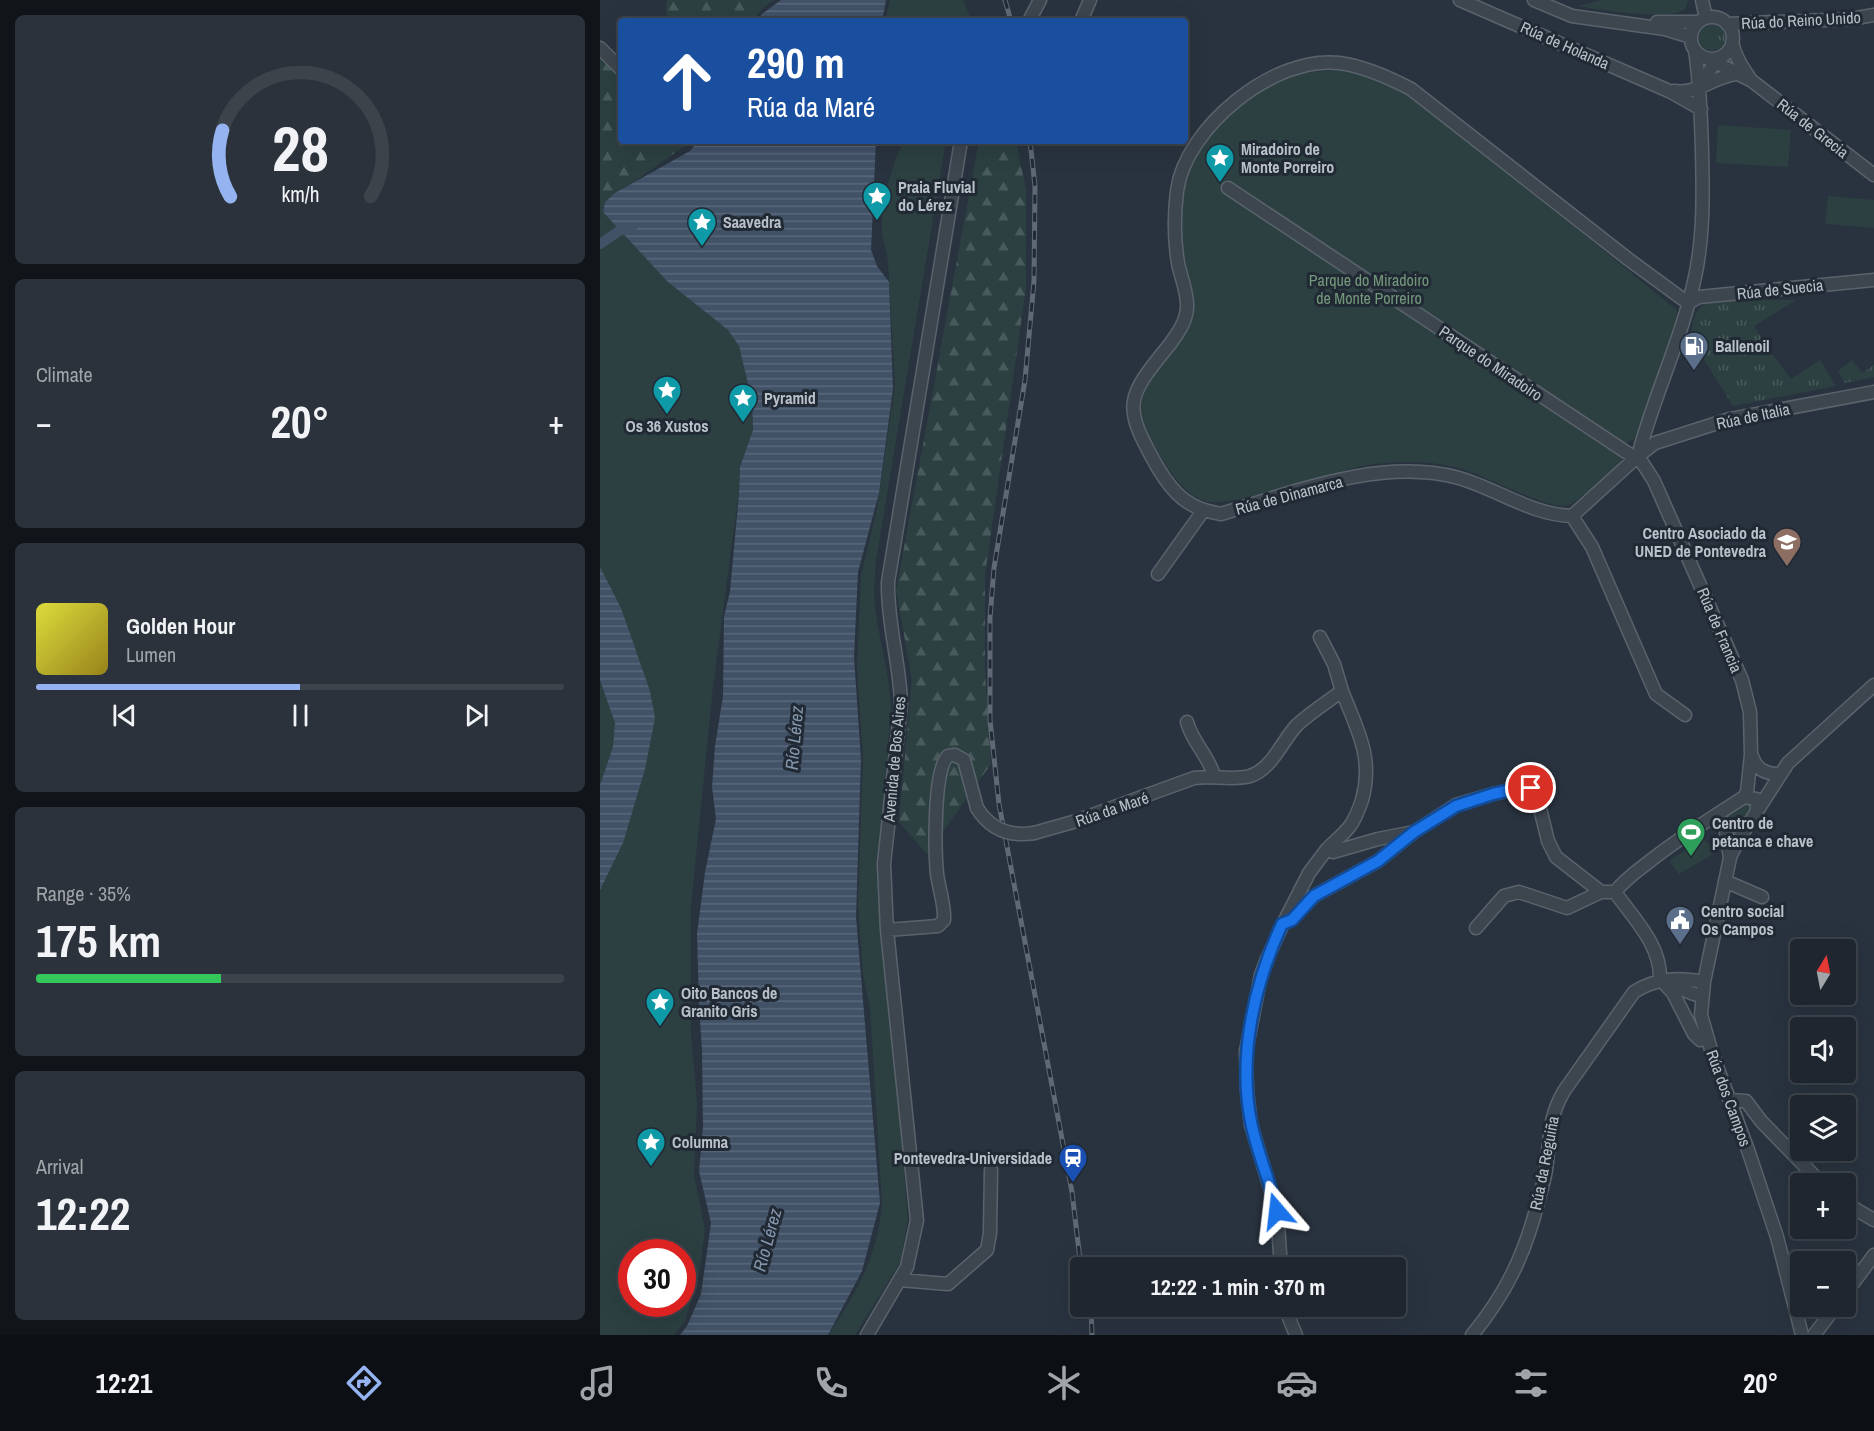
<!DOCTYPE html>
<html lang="en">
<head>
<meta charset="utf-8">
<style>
  :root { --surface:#1f262f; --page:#2c323b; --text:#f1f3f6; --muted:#a1a5aa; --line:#3c434b; --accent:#95b2f1 }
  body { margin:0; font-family:"Archivo Narrow",sans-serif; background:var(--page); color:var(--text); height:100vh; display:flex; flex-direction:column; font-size:22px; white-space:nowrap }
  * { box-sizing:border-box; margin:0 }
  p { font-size:20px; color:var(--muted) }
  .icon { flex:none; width:33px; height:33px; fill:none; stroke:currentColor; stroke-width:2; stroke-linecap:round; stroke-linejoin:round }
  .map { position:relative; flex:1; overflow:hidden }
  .details { display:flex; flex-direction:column; gap:15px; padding:15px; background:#11151a; width:600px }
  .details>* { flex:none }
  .top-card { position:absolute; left:18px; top:18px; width:570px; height:126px; border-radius:6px; box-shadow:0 6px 24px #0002,0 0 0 2px var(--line); background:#1a4fa0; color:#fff; overflow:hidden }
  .needle { width:39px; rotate:10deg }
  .buttons { position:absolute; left:1190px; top:939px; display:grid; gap:12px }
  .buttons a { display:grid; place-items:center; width:66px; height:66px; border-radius:6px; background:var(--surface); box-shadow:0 6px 24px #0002,0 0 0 2px var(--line); font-size:30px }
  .speed { position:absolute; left:18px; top:1239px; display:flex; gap:12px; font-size:30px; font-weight:700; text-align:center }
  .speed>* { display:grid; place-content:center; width:78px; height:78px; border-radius:50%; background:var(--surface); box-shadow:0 6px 24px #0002,0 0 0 2px var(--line); line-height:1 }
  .speed .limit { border:9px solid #d22; background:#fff; color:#111 }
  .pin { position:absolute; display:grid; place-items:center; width:51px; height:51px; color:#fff; margin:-26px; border:3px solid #fff; border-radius:50%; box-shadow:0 2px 6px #0007 }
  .me { position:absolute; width:66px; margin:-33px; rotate:343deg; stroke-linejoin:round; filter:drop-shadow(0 0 4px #0008) }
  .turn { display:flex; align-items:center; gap:21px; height:126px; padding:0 30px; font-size:27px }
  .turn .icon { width:78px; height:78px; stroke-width:2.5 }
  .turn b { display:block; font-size:42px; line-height:51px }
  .big { font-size:45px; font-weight:700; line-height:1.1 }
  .details .tile { flex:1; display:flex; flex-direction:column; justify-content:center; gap:9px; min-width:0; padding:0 21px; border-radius:9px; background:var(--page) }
  .details .dial { align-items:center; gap:0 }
  .dial svg { height:156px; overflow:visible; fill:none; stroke:var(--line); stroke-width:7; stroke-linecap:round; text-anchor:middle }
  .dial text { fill:var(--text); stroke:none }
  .song { display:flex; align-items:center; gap:18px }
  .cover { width:72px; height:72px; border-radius:9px; background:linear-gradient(135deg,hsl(60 70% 55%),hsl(50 70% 35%)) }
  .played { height:6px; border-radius:3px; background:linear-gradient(90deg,var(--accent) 50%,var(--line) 50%) }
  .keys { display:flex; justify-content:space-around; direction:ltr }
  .heat { display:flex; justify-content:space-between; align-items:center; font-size:33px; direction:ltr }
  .charge { height:9px; border-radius:4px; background:linear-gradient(90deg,#34c759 35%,var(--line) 0) }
  .trip { position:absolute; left:470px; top:1257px; width:336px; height:60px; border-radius:6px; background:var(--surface); box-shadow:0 6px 24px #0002,0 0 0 2px var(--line); font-weight:700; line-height:60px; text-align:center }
  .dock { display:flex; height:96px; justify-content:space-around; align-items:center; background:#0c0f13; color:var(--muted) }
  .dock .icon { width:42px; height:42px }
  .dock .current { color:var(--accent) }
  .dock b { font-size:27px; color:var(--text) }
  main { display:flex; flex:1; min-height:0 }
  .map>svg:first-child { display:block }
  .grass { fill:url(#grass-tufts) }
  .forest { fill:url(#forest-firs) }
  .green { fill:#2c4041; fill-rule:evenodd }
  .water { fill:url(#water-rules) }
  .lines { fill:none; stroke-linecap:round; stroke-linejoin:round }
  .canal { stroke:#415166; stroke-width:10 }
  .minor-casing { stroke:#5a636c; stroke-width:15 }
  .minor { stroke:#3d454f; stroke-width:12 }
  .rail-casing { stroke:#5f6975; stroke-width:5 }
  .rail { stroke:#212a34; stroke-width:3; stroke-dasharray:9; stroke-linecap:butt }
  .minor-bridge-casing { stroke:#5a636c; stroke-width:15; stroke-linecap:butt }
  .minor-bridge { stroke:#3d454f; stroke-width:12 }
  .route-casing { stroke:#114b97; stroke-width:15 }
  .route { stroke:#1a73e8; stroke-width:10 }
  .labels { text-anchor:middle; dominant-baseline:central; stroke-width:6; stroke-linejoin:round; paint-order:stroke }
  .street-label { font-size:16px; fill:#b9c0c9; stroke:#212a34 }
  .poi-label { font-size:16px; font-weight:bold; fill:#b9c0c9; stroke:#212a34; text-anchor:start }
  .park-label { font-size:16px; fill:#73987b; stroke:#212a34 }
  .water-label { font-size:18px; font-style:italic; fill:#8497ad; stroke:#212a34 }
</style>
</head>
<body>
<main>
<section class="details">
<div class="tile dial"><svg viewBox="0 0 100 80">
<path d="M14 69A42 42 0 1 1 86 69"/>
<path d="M14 69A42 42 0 0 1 10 35" stroke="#95b2f1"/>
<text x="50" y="56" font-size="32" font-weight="700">28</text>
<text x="50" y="72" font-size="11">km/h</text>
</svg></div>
<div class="tile"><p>Climate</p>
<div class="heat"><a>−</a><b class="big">20°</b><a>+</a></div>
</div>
<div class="tile">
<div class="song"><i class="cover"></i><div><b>Golden Hour</b><p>Lumen</p></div></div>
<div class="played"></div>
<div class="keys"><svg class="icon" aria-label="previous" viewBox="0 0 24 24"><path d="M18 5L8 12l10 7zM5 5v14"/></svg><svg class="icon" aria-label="pause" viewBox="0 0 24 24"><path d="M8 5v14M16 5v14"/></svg><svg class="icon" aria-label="next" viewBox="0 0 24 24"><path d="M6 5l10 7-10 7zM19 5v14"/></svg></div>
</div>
<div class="tile"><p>Range · 35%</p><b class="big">175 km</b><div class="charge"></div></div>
<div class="tile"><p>Arrival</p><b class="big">12:22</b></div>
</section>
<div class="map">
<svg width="1274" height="1335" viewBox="0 0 1274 1335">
  <defs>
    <pattern id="grass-tufts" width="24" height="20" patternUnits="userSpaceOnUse" patternTransform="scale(1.5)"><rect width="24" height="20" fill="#2c4041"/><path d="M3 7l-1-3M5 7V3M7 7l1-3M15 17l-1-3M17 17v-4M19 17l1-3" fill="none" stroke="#485a5b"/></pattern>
    <pattern id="forest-firs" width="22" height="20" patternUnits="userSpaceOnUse" patternTransform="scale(1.5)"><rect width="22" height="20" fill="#2c4041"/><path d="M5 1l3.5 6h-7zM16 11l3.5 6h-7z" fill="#485a5b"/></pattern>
    <pattern id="water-rules" width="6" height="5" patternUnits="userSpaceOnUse" patternTransform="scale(1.5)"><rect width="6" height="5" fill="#415166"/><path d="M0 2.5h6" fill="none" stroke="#5a687b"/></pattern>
  </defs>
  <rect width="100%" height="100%" fill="#29333f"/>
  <path class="grass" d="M1099 38a13 13 0 1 1 26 0a13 13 0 1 1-26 0Z
    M1131,300H1196L1154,326L1166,346L1191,379L1220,360L1236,386L1133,406L1090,337C1097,304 1098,303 1131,300Z
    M1252,360L1262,373L1274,365V377L1245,383L1238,371Z
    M1144,802L1151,804L1152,808L1143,823L1136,828L1126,823L1127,815Z"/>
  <path class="forest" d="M68,0H174L163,8L152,21H67L66,3Z
    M0,48L21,69V141H92L5,202L3,212L0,207Z
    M379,141H416L426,190V288L385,575V671L391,764L327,854L299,822L312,679L296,591Z"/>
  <path class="green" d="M290,0H363L372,21H285Z
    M1001,0H1088L1086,8C1074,22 999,10 979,6Z
    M738,70L759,72L815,98L1077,310L1078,318L1036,438C1019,444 1026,455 1018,466C1013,472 976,502 969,505C954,512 889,478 871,472C852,465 830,462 809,462C794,462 777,463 763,466C731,472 630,509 605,501C585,494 572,475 562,458C556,448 548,437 544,426C531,391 563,365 580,339C587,329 593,317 594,305C594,297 590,288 589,280C584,254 579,228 581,202C586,145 634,95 687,78C704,72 721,71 738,70Z
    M1118,125L1191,130L1188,167L1116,163Z
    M304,141H346L276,561C275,576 273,592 275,607C279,641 290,674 291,708L279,863L308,1219L301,1261L255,1335H229C256,1292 278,1257 282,1204L270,1007L263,974L258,904L263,758L257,667L261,575L277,509L295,386L288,261L282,233V210L287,186L296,158Z
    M1228,196L1274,200V228L1225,224Z
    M0,207L74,287L128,330L139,346L151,398L153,430L140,467L139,491L113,686L91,906V1034L97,1103L94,1175L105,1229L99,1275L85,1321L74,1335H0ZM32,1252H82V1304H32Z
    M1102,839C1109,842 1112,847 1113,854L1079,874L1069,861Z"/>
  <path class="water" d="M181,0H286L282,21H157L162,14Z
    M98,141H276L271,250L277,266L289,282L293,389L279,493L258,572L254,657L261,760L256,917L280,1203L262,1271L228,1335H80L87,1326L101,1294L111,1223L99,1171L103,1127L102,1050L99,1004L97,934L105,872L116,819L112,787L115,746L123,696L124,617L130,591L139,494L140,467L153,430L152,401L139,346L128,330L68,282L3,212L5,202L15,193L90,151Z
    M0,567L21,608L50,691L55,718L45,769L23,843L0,890V785L13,747L15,723L0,680Z"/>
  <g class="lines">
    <path class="canal" d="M0,244L19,231L32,228"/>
    <g class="minor-casing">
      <path id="minor" d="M860,0L1069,91L1101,109
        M934,0L972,16L1065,29L1091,37
        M1102,0L1106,18
        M1091 38a21 21 0 1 1 42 0a21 21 0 1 1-42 0Z
        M429,21L440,0
        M481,21L490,0
        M1057,22H1099
        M1127,24L1251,19L1274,15
        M1132,42C1135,57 1143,68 1151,80
        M0,48L21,69
        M1095,50C1100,83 1101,116 1102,150C1103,193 1104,235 1095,277C1082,339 1054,395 1038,456L1054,481L1142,680L1150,712L1151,755L1147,792L1144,797
        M1100,87L1113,65L1114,59L1119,64L1152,81L1274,175
        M1074,91C1097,95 1114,76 1137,74
        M628,188L1035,458
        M1088,303L1028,259L811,89C788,77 764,66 739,63C674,55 585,128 577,191C574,215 574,239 578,263C581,278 588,293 587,308C586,322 578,333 570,344C525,399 522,405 558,468C574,495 589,509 621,514C694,492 782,457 859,478C897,489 932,515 972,516L1038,456L1055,443L1130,419L1274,392
        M1088,303L1099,297L1274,280
        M972,516L992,547L1056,694L1085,715
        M558,574L603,511
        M720,637L734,664L742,691
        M587,722C592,742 609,756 614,776
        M1152,756C1157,771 1166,773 1180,775
        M1126,832L1130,858L1104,982L1101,1015L1111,1050L1148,1150L1177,1237L1202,1335
        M434,833L473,822L594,778C613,775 632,781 650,776C672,769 682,741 697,725C711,712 727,702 742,691C757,729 774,758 762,800C759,809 756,818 750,826C744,834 734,842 727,849
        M1130,857L1139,839L1188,763L1274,685
        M1125,881L1162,897
        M683,924L709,873L727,849L733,852L778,839L814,832L856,805L893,794L924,787L931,788L936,792L948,841L956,857L1001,892H1015
        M876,928L904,896L919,892L967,908L1001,892
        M287,930L338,926L344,920C345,905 339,889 337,874C335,853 333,770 348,756L355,755L364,760L377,808
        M1066,982L1091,993L1101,996
        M1107,1038L1100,1040L1094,1034L1073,993L1060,979C1061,945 1034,919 1015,892C1025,879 1037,871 1050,861C1080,837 1112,818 1144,797L1156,799L1157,810
        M1130,1100L1146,1101L1161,1121L1222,1184
        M1245,1203L1274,1220
        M681,1268L677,1211L651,1125L647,1091L646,1051L661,975L667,959L683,924L692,919L714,896L778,861L814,832
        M300,1280L348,1284L387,1250L390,1233L391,1170
        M1245,1294L1274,1255
        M684,1306L696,1335
        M267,1335L307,1267L317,1220L287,930L284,864L301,704C300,663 287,623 288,582L361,141
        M872,1335C905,1295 924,1256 937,1206C940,1194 944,1182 946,1170C950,1140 948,1118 964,1091L1034,992C1056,978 1078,977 1104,982
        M1214,1335L1236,1306"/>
    </g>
    <use href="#minor" class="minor"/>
    <g class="rail-casing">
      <path id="rail" d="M405,0L411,21
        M430,141L435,186L434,281L425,380L394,568L390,618V720L399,804L472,1192L481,1268
        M491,1306L492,1335"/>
    </g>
    <use href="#rail" class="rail"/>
    <g class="minor-bridge-casing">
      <path id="minor-bridge" d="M377,808C390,829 409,837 434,833"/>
    </g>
    <use href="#minor-bridge" class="minor-bridge"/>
  </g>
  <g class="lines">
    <g class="route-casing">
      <path id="route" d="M677,1211C670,1181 657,1152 651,1122C638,1055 654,985 682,924L692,920L714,896L778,861L814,832L856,806L893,794L924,787L931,788"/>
    </g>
    <use href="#route" class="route"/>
  </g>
  <defs>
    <g id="sight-pin" transform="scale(1.5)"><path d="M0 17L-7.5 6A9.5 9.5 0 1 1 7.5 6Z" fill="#0f9aa8" stroke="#212a34"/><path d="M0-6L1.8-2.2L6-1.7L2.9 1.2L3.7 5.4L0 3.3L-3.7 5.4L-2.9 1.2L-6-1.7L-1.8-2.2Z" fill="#fff"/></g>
    <g id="fuel-pin" transform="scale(1.5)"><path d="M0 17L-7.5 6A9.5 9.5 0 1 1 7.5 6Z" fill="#5c6f8a" stroke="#212a34"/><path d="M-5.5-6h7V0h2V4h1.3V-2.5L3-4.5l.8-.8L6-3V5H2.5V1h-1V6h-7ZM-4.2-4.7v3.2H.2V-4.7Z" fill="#fff"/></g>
    <g id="university-pin" transform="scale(1.5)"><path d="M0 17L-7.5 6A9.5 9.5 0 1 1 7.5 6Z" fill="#8d6e63" stroke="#212a34"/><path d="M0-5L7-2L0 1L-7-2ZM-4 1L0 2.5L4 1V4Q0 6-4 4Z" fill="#fff"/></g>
    <g id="stadium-pin" transform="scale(1.5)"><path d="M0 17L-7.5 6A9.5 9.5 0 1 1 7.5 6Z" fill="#2e9e5b" stroke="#212a34"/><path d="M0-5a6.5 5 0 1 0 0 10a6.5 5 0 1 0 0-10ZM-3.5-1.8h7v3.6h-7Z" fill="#fff"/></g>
    <g id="civic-pin" transform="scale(1.5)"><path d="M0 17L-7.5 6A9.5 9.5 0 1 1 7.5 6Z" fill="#5c6f8a" stroke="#212a34"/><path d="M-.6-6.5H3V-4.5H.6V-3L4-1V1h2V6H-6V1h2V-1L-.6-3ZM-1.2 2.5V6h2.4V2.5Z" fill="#fff"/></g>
    <g id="station-pin" transform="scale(1.5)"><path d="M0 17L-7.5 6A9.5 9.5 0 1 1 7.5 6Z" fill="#1a4fb4" stroke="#212a34"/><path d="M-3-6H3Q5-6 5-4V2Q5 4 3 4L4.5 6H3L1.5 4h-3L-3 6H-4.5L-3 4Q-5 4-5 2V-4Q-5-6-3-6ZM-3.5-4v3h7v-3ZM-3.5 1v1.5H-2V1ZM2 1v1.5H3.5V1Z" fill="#fff"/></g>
  </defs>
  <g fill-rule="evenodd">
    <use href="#sight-pin" x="620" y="158"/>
    <use href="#sight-pin" x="277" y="196"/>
    <use href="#sight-pin" x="102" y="222"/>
    <use href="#fuel-pin" x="1094" y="346"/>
    <use href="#sight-pin" x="67" y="390"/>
    <use href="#sight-pin" x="143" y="398"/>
    <use href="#university-pin" x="1187" y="542"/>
    <use href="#stadium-pin" x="1091" y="832"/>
    <use href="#civic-pin" x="1080" y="920"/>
    <use href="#sight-pin" x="60" y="1002"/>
    <use href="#sight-pin" x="51" y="1142"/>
    <use href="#station-pin" x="473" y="1158"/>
  </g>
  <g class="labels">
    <g class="street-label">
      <text transform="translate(1201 20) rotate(-3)">Rúa do Reino Unido</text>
      <text transform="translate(965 45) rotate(24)">Rúa de Holanda</text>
      <text transform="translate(1213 128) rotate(38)">Rúa de Grecia</text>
      <text transform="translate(1180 289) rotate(-6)">Rúa de Suecia</text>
      <text transform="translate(891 363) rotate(34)">Parque do Miradoiro</text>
      <text transform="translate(1153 416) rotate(-12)">Rúa de Italia</text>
      <text transform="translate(689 495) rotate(-15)">Rúa de Dinamarca</text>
      <text transform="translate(1120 630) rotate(67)">Rúa de Francia</text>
      <text transform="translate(294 759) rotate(-85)">Avenida de Bos Aires</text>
      <text transform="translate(512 809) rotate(-19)">Rúa da Maré</text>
      <text transform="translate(1129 1098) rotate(70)">Rúa dos Campos</text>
      <text transform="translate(944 1163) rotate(-79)">Rúa da Reguiña</text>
    </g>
    <g class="poi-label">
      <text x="641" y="149">Miradoiro de<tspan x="641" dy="18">Monte Porreiro</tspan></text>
      <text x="298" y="187">Praia Fluvial<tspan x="298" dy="18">do Lérez</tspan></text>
      <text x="123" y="222">Saavedra</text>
      <text x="1115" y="346">Ballenoil</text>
      <text x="164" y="398">Pyramid</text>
      <text x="67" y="426" text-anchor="middle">Os 36 Xustos</text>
      <text x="1166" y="533" text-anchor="end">Centro Asociado da<tspan x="1166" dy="18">UNED de Pontevedra</tspan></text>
      <text x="1112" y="823">Centro de<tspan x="1112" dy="18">petanca e chave</tspan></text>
      <text x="1101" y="911">Centro social<tspan x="1101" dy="18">Os Campos</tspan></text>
      <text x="81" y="993">Oito Bancos de<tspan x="81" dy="18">Granito Gris</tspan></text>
      <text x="72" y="1142">Columna</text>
      <text x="452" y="1158" text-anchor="end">Pontevedra-Universidade</text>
    </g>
    <g class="park-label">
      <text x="769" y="280">Parque do Miradoiro<tspan x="769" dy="18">de Monte Porreiro</tspan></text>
    </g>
    <g class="water-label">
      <text transform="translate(194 738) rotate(-85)">Río Lérez</text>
      <text transform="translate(167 1240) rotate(-75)">Río Lérez</text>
    </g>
  </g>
</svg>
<div class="buttons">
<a><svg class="needle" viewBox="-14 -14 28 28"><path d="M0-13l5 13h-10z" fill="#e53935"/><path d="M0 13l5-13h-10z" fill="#a1a5aa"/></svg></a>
<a><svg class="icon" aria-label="sound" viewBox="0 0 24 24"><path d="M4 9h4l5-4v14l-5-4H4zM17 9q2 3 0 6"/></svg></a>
<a><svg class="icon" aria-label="layers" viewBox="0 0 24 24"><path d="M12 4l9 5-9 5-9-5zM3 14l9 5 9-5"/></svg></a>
<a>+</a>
<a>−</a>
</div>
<div class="speed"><div class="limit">30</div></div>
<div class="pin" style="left:931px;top:788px;background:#d93025"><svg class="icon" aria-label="arrive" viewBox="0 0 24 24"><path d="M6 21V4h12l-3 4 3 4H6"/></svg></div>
<svg class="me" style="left:677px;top:1211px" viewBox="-20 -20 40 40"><path d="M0-17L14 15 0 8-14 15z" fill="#1a73e8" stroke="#fff" stroke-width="4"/></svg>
<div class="trip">12:22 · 1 min · 370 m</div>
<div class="top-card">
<div class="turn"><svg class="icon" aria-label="ahead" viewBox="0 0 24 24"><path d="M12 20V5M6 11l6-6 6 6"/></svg><div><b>290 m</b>Rúa da Maré</div></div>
</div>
</div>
</main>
<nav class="dock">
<b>12:21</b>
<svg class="icon current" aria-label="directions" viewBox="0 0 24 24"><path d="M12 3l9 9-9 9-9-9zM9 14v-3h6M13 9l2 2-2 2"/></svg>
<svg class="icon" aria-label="music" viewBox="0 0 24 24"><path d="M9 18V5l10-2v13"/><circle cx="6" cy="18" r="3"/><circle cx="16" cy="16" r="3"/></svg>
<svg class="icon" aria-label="phone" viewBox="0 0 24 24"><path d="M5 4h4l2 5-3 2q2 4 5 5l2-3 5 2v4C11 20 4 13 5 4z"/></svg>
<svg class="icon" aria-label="climate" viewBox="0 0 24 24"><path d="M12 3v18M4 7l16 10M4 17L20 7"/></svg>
<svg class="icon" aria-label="car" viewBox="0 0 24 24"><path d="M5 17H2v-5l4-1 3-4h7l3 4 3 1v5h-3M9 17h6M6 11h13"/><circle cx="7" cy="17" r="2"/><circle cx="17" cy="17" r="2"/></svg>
<svg class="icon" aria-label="filters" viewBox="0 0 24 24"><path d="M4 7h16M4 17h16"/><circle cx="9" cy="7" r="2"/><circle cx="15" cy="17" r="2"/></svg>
<b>20°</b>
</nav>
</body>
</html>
